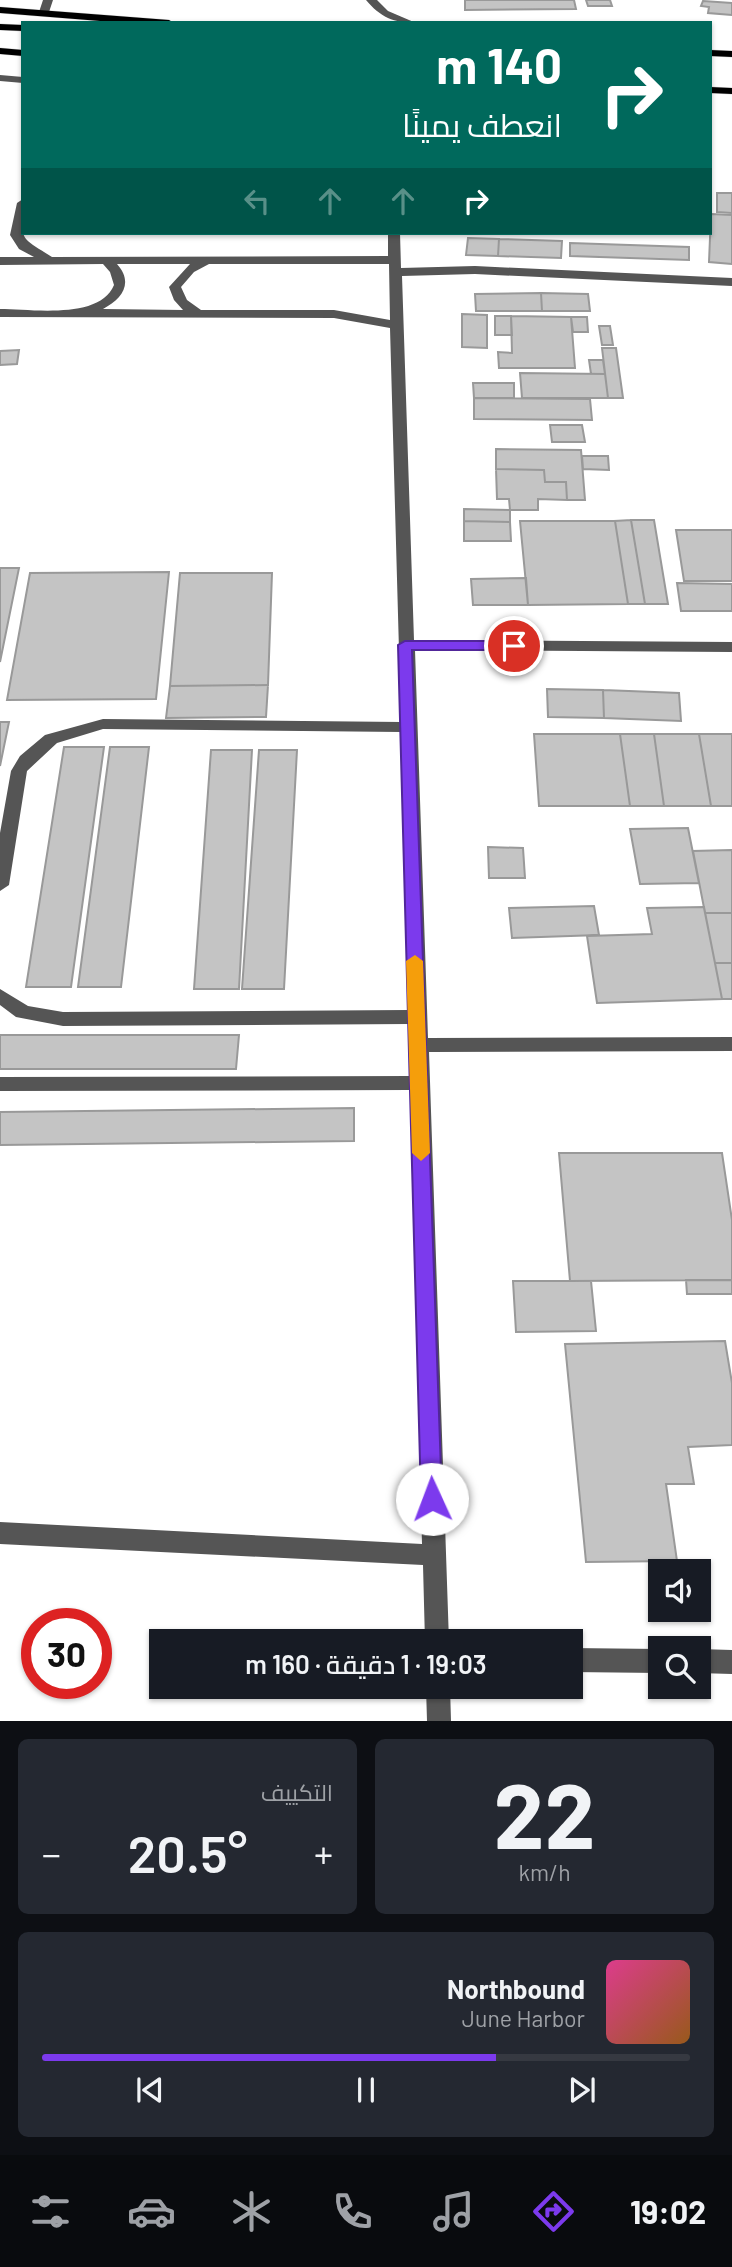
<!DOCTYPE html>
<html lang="ar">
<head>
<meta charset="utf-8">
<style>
  :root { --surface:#171b24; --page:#242831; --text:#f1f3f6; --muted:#9ea1a6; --line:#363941; --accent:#7c3aed }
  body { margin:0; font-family:Barlow,Cairo,sans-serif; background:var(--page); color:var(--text); direction:rtl; height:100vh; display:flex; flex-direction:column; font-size:26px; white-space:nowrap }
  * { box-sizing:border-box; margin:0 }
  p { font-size:23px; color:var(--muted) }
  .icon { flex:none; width:38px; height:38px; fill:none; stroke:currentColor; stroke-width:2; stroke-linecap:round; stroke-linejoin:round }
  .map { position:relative; height:1721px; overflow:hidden; direction:ltr }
  .panel { display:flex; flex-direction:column; gap:18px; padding:18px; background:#0d0f14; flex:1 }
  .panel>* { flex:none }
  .banner { position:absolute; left:21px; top:21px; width:691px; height:214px; border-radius:0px; box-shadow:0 2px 5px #0004; direction:rtl; background:#00695c; color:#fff; overflow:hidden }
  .tools { position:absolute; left:648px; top:1559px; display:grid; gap:14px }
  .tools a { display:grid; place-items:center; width:63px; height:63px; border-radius:0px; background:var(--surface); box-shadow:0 2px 5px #0004; font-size:35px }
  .speed { position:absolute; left:21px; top:1608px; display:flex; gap:14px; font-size:35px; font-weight:700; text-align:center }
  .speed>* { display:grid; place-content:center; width:91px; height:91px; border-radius:50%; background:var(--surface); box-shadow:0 2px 5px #0004; line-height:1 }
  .speed .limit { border:10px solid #d22; background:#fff; color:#111 }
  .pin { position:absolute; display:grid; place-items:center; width:60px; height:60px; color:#fff; margin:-30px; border:4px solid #fff; border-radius:50%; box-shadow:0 2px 7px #0007 }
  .me { position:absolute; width:77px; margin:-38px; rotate:358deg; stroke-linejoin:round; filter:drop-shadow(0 0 5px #0008) }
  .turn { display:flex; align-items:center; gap:24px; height:147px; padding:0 35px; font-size:32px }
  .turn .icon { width:91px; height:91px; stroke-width:2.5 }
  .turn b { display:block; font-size:49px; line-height:60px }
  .lanes { display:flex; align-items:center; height:66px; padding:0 35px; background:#0003; justify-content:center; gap:35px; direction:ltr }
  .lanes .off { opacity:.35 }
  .big { font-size:52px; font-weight:600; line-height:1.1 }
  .panel .card { flex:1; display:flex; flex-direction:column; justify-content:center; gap:10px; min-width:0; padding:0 24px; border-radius:10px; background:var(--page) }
  .panel .dial { align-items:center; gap:0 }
  .dial b { font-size:91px; line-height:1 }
  .song { display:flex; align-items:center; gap:21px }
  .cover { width:84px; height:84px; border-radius:10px; background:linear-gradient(135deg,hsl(330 70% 55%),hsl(30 70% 35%)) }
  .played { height:7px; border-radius:4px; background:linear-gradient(90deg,var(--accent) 70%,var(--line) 70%) }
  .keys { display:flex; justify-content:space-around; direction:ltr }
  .heat { display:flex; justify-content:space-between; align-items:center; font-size:38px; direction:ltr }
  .panel .tiles { flex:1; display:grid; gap:18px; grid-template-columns:1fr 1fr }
  .card:last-child { grid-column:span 2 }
  .trip { position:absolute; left:149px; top:1629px; width:434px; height:70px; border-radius:0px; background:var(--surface); box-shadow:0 2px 5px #0004; font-weight:600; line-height:70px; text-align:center; direction:rtl }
  .menu { display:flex; height:112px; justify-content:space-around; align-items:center; background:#090b0e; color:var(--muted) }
  .menu .icon { width:49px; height:49px }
  .menu .active { color:var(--accent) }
  .menu b { font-size:32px; color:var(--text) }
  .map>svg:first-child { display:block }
  .building { fill:#c4c4c4; stroke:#999; stroke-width:2 }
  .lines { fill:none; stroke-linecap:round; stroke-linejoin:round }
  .major-casing { stroke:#dbdbdb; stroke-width:1 }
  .minor { fill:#555; fill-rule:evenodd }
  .major { fill:#000; fill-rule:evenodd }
  .route { fill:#7c3aed; stroke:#51269a; stroke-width:2 }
  .slow { fill:#f59e0b }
</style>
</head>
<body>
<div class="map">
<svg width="732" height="1721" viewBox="0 0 732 1721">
  <rect width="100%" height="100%" fill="#fff"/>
  <path class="building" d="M465,0H574L576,9L465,10Z
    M586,0H610L612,6H588Z
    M703,1L732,3V15L708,13L709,7L701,6Z
    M717,193H732V213L717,212Z
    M711,214L732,215V264L709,262Z
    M468,238L499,239L498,256L466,255Z
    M499,239L562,241L561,258L498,256Z
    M570,243L689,247V260L570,256Z
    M541,293L588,294L590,311H542Z
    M541,293L542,311H476L475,294Z
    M462,314L487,315V348L462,347Z
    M495,316H511L512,335H495Z
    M511,316L571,317L575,368H499L498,352L512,353Z
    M571,317H587L588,332H573Z
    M599,326H610L613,345H602Z
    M602,348H616L623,398H608Z
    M19,350L17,364L0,365V351Z
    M589,360H603L605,374H591Z
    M520,373L605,374L608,398H522Z
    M473,383H514V398H474Z
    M474,398L590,399L592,420L474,419Z
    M550,425H582L585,442H552Z
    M496,449L581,450L585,500H567L566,482H545L544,470L496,469Z
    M582,456H608L609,470L583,469Z
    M496,469L544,470L545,482H566L567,500L538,499V510H510L509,499H497Z
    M464,509L510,510V522L464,521Z
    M631,520H654L668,604H645Z
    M631,520L645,604H628L615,521Z
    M464,521L510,522L511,541H464Z
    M520,521H615L628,604L528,605Z
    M676,530H732V581H684Z
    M0,568H19L0,662Z
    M169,572L156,699L7,700L30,573Z
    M180,573H272L268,685L170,686Z
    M526,578L528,605H473L471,579Z
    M677,583L732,584V611H681Z
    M268,685L266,717L166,718L170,686Z
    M547,689L603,690L604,718L548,717Z
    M603,690L679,693L681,721L604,718Z
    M0,722H9L0,766Z
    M534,734H620L630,806H539Z
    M620,734H654L664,806H630Z
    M654,734H699L711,806H664Z
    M699,734H732V806H711Z
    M64,747H104L71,987H26Z
    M110,747H149L121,987H78Z
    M211,750H252L239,989H194Z
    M259,750H297L284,989H242Z
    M688,828L699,883L640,884L630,829Z
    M488,847L523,848L525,878H489Z
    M732,850V913H705L693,851Z
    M594,906L599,935L512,938L509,908Z
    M704,907L722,999L597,1003L587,936L652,934L647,908Z
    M705,913H732V963H715Z
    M715,963H732V999H722Z
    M0,1035H239L236,1069H0Z
    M354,1108V1141L0,1145V1112Z
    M559,1153H722L732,1220V1280L570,1281Z
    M686,1280H732V1294H687Z
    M513,1281H591L596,1331L516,1332Z
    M725,1341L732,1383V1445L688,1447L694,1484H666L677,1561L586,1562L565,1344Z"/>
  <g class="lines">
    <g class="major-casing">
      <path id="major" d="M0,7L169,20L174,23H125L0,13Z
        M0,24L23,25V31L0,30Z
        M0,48L23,50V56L0,54Z
        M710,50L732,51V57L710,56Z
        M710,87L732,88V94L710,93Z"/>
    </g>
    <path class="minor" d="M43,0H53L49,12L44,15L39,12Z
      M366,0H377L388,11L416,23C394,23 380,17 366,0Z
      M0,75L23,77V83L0,81Z
      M23,199C23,242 16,234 52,257L388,256V233H400L401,268L475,266L732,278V286L475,274L402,276L414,640L732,642V652L415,650L428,1038L732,1037V1051L429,1052L449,1642H425L423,1565L0,1544V1522L422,1544L410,1090L0,1091V1077L410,1076L409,1024L63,1026L16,1017L0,1005V989L28,1006L63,1012L408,1010L401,732L103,729L57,743L27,771L9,885L0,891V833L11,771L20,756L45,735L103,719L401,722L390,328L334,318L0,317V309C31,309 100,320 114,285L110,272L103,264L0,265V257H34L19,249L10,235L17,203ZM117,264H190L169,287L174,300L183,310L103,309C122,299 134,283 117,264ZM209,264H389L390,320L334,310H201L187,300L181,287L194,272Z
      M570,1648L660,1649V1673L570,1672Z
      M698,1649L732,1650V1674L698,1673Z
      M426,1687H450L451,1721H427Z"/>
    <use href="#major" class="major"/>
  </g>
  <path class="route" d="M405,641H514L521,646L514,650H412L442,1499L439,1506L432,1509L424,1506L421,1499L398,645Z"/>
  <path class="slow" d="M415,955L423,961L430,1153L421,1161L412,1153L406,961Z"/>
</svg>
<div class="tools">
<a><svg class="icon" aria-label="sound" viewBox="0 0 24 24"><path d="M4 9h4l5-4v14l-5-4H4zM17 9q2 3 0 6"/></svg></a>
<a><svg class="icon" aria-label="search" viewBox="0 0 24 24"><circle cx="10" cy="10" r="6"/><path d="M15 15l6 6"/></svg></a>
</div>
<div class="speed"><div class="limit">30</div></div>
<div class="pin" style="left:514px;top:646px;background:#d93025"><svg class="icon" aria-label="arrive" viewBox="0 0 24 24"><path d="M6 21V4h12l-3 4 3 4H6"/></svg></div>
<svg class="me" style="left:432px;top:1499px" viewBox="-20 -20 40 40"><circle r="19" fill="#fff"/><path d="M0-13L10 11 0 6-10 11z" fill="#7c3aed"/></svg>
<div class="trip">19:03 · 1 دقيقة · 160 m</div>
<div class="banner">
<div class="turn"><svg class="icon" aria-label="right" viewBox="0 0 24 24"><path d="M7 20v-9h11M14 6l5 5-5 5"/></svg><div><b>140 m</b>انعطف يمينًا</div></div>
<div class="lanes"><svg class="icon off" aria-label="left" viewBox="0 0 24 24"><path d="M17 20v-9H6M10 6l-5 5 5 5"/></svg><svg class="icon off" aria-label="ahead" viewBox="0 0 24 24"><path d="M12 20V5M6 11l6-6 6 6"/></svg><svg class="icon off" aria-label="ahead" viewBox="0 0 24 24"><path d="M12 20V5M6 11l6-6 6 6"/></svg><svg class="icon" aria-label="right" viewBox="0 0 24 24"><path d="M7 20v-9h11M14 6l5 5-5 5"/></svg></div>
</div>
</div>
<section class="panel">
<div class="tiles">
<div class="card dial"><b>22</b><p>km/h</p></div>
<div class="card"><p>التكييف</p>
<div class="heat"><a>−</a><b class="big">20.5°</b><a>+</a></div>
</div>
<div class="card">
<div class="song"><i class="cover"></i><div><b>Northbound</b><p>June Harbor</p></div></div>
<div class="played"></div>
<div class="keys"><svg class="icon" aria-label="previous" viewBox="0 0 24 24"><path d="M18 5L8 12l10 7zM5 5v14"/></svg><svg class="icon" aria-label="pause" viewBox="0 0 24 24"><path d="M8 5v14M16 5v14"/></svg><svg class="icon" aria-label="next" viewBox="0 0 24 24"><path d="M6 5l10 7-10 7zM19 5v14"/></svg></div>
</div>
</div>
</section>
<nav class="menu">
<b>19:02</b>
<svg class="icon active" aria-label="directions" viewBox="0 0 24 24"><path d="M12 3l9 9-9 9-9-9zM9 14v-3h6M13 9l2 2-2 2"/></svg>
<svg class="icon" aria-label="music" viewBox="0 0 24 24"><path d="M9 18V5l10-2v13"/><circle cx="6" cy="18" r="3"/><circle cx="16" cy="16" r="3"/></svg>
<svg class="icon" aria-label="phone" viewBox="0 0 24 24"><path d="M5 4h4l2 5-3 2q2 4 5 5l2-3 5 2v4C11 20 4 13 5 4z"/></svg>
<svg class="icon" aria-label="climate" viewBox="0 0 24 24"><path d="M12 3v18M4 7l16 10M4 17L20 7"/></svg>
<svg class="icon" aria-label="car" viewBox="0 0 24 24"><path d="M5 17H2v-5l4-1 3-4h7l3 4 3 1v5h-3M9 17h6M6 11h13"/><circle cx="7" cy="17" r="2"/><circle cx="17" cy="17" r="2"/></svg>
<svg class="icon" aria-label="filters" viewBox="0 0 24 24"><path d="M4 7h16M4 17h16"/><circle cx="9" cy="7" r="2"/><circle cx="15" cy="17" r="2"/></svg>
</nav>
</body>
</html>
